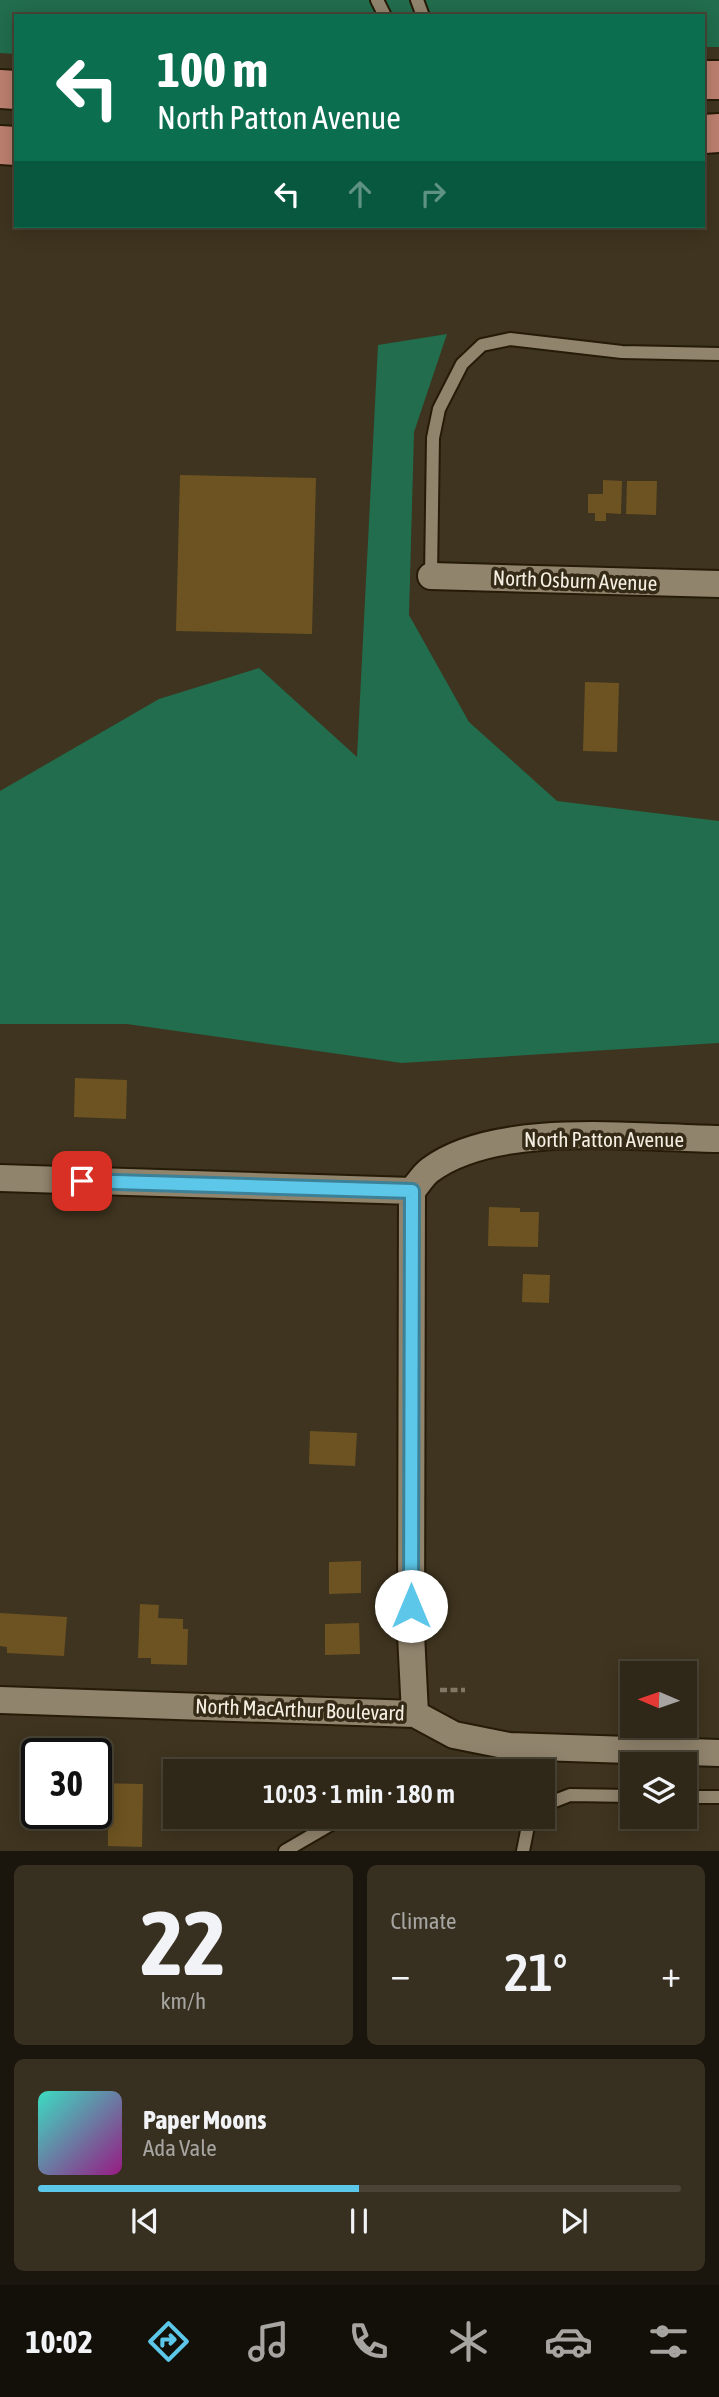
<!DOCTYPE html>
<html lang="en">
<head>
<meta charset="utf-8">
<style>
  :root { --surface:#2f2717; --page:#372f20; --text:#f1f3f6; --muted:#a7a5a1; --line:#4a4436; --accent:#5cc7e8 }
  body { margin:0; font-family:"Asap Condensed",sans-serif; background:var(--page); color:var(--text); height:100vh; display:flex; flex-direction:column; font-size:26px; white-space:nowrap }
  * { box-sizing:border-box; margin:0 }
  p { font-size:23px; color:var(--muted) }
  .icon { flex:none; width:38px; height:38px; fill:none; stroke:currentColor; stroke-width:2; stroke-linecap:round; stroke-linejoin:round }
  .map { position:relative; height:1851px; overflow:hidden }
  .drawer { display:flex; flex-direction:column; gap:14px; padding:14px; background:#1a150d; flex:1 }
  .drawer>* { flex:none }
  .hud { position:absolute; left:14px; top:14px; width:691px; height:214px; border-radius:0px; box-shadow:0 4px 18px #0003,0 0 0 2px var(--line); background:#0b6e4f; color:#fff; overflow:hidden }
  .needle { width:46px; rotate:272deg }
  .controls { position:absolute; left:620px; top:1661px; display:grid; gap:14px }
  .controls a { display:grid; place-items:center; width:77px; height:77px; border-radius:0px; background:var(--surface); box-shadow:0 4px 18px #0003,0 0 0 2px var(--line); font-size:35px }
  .speed { position:absolute; left:21px; top:1738px; display:flex; gap:14px; font-size:35px; font-weight:700; text-align:center }
  .speed>* { display:grid; place-content:center; width:91px; height:91px; border-radius:50%; background:var(--surface); box-shadow:0 4px 18px #0003,0 0 0 2px var(--line); line-height:1 }
  .speed .limit { border:4px solid #111; border-radius:10px; background:#fff; color:#111 }
  .pin { position:absolute; display:grid; place-items:center; width:60px; height:60px; color:#fff; margin:-30px; border-radius:14px; box-shadow:0 4px 10px #0006 }
  .me { position:absolute; width:77px; margin:-38px; rotate:0deg; stroke-linejoin:round; filter:drop-shadow(0 0 5px #0008) }
  .turn { display:flex; align-items:center; gap:24px; height:147px; padding:0 28px; font-size:32px }
  .turn .icon { width:91px; height:91px; stroke-width:2.5 }
  .turn b { display:block; font-size:49px; line-height:60px }
  .lanes { display:flex; align-items:center; height:66px; padding:0 28px; background:#0003; justify-content:center; gap:35px; direction:ltr }
  .lanes .off { opacity:.35 }
  .big { font-size:52px; font-weight:600; line-height:1.1 }
  .drawer .card { flex:1; display:flex; flex-direction:column; justify-content:center; gap:10px; min-width:0; padding:0 24px; border-radius:10px; background:var(--page) }
  .drawer .dial { align-items:center; gap:0 }
  .dial b { font-size:91px; line-height:1 }
  .song { display:flex; align-items:center; gap:21px }
  .cover { width:84px; height:84px; border-radius:10px; background:linear-gradient(135deg,hsl(170 70% 55%),hsl(310 70% 35%)) }
  .played { height:7px; border-radius:4px; background:linear-gradient(90deg,var(--accent) 50%,var(--line) 50%) }
  .keys { display:flex; justify-content:space-around; direction:ltr }
  .heat { display:flex; justify-content:space-between; align-items:center; font-size:38px; direction:ltr }
  .drawer .tiles { flex:1; display:grid; gap:14px; grid-template-columns:1fr 1fr }
  .card:last-child { grid-column:span 2 }
  .trip { position:absolute; left:163px; top:1759px; width:392px; height:70px; border-radius:0px; background:var(--surface); box-shadow:0 4px 18px #0003,0 0 0 2px var(--line); font-weight:600; line-height:70px; text-align:center }
  .tab-bar { display:flex; height:112px; justify-content:space-around; align-items:center; background:#131009; color:var(--muted) }
  .tab-bar .icon { width:49px; height:49px }
  .tab-bar .current { color:var(--accent) }
  .tab-bar b { font-size:32px; color:var(--text) }
  .map>svg:first-child { display:block }
  .green { fill:#216d4d }
  .building { fill:#6c5321 }
  .lines { fill:none; stroke-linecap:round; stroke-linejoin:round }
  .lane-casing { stroke:#251b07; stroke-width:16 }
  .street-casing { stroke:#251b07; stroke-width:30 }
  .primary-casing { stroke:#251b07; stroke-width:42 }
  .path { stroke:#817765; stroke-width:4.5; stroke-dasharray:7 3.5; stroke-linecap:butt }
  .lane { stroke:#91846d; stroke-width:12 }
  .street { stroke:#91846d; stroke-width:26 }
  .primary { stroke:#bc7f6f; stroke-width:38 }
  .route-casing { stroke:#3c8197; stroke-width:18 }
  .route { stroke:#5cc7e8; stroke-width:12 }
  .labels { text-anchor:middle; dominant-baseline:central; stroke-width:7; stroke-linejoin:round; paint-order:stroke }
  .street-label { font-size:21px; fill:#f5eee2; stroke:#342a16 }
</style>
</head>
<body>
<div class="map">
<svg width="719" height="1851" viewBox="0 0 719 1851">
  <rect width="100%" height="100%" fill="#3f341f"/>
  <path class="green" d="M0,0H719V47H704V16H16V54L0,53Z
    M447,334L414,432L409,615L469,722L557,801L719,821V1043L402,1063L127,1024H0V791L159,699L259,668L357,757L378,345Z"/>
  <path class="building" d="M180,475L316,478L312,634L176,631Z
    M603,480L622,481L621,514L606,513V521H595V513H588V494H603Z
    M627,481H657L656,515L626,514Z
    M585,682L619,683L617,752L583,751Z
    M75,1078L127,1080L126,1119L74,1117Z
    M489,1207L520,1208V1212H539L538,1247L488,1246Z
    M523,1274L550,1275L549,1303L522,1302Z
    M310,1431L357,1433L355,1466L309,1464Z
    M361,1561V1593L329,1594V1562Z
    M140,1604L159,1605L158,1618L183,1619V1629H188L187,1665L151,1664V1658H138Z
    M0,1613L67,1617L64,1656L7,1653V1647L0,1646Z
    M359,1623L360,1654L325,1655V1624Z
    M96,1783L143,1784L142,1847L108,1846V1823H91V1813H96Z"/>
  <g class="lines">
    <g class="lane-casing">
      <path id="lane" d="M377,0L385,16
        M417,0L423,16
        M431,576L433,438L439,409L462,364L482,345L510,339L622,352L719,354
        M538,1771L540,1747
        M684,1797H719
        M542,1806L570,1795L632,1796
        M285,1851L333,1823L354,1816
        M523,1851L530,1816"/>
    </g>
    <g class="street-casing">
      <path id="street" d="M431,576L719,584
        M0,1178L412,1191C418,1184 423,1175 430,1170C497,1120 638,1138 719,1139
        M412,1191L411,1634L415,1714
        M0,1700L415,1714L454,1735L509,1746L719,1753"/>
    </g>
    <g class="primary-casing">
      <path id="primary" d="M704,80H719
        M0,89L16,90
        M704,134L719,133
        M0,145L16,146"/>
    </g>
    <path class="path" d="M440,1690H465"/>
    <use href="#lane" class="lane"/>
    <use href="#street" class="street"/>
    <use href="#primary" class="primary"/>
  </g>
  <g class="lines">
    <g class="route-casing">
      <path id="route" d="M82,1181L412,1191L411,1606"/>
    </g>
    <use href="#route" class="route"/>
  </g>
  <g class="labels">
    <g class="street-label">
      <text transform="translate(575 580) rotate(2)">North Osburn Avenue</text>
      <text x="604" y="1139">North Patton Avenue</text>
      <text transform="translate(300 1709) rotate(2)">North MacArthur Boulevard</text>
    </g>
  </g>
</svg>
<div class="controls">
<a><svg class="needle" viewBox="-14 -14 28 28"><path d="M0-13l5 13h-10z" fill="#e53935"/><path d="M0 13l5-13h-10z" fill="#a7a5a1"/></svg></a>
<a><svg class="icon" aria-label="layers" viewBox="0 0 24 24"><path d="M12 4l9 5-9 5-9-5zM3 14l9 5 9-5"/></svg></a>
</div>
<div class="speed"><div class="limit">30</div></div>
<div class="pin" style="left:82px;top:1181px;background:#d93025"><svg class="icon" aria-label="arrive" viewBox="0 0 24 24"><path d="M6 21V4h12l-3 4 3 4H6"/></svg></div>
<svg class="me" style="left:411px;top:1606px" viewBox="-20 -20 40 40"><circle r="19" fill="#fff"/><path d="M0-13L10 11 0 6-10 11z" fill="#5cc7e8"/></svg>
<div class="trip">10:03 · 1 min · 180 m</div>
<div class="hud">
<div class="turn"><svg class="icon" aria-label="left" viewBox="0 0 24 24"><path d="M17 20v-9H6M10 6l-5 5 5 5"/></svg><div><b>100 m</b>North Patton Avenue</div></div>
<div class="lanes"><svg class="icon" aria-label="left" viewBox="0 0 24 24"><path d="M17 20v-9H6M10 6l-5 5 5 5"/></svg><svg class="icon off" aria-label="ahead" viewBox="0 0 24 24"><path d="M12 20V5M6 11l6-6 6 6"/></svg><svg class="icon off" aria-label="right" viewBox="0 0 24 24"><path d="M7 20v-9h11M14 6l5 5-5 5"/></svg></div>
</div>
</div>
<section class="drawer">
<div class="tiles">
<div class="card dial"><b>22</b><p>km/h</p></div>
<div class="card"><p>Climate</p>
<div class="heat"><a>−</a><b class="big">21°</b><a>+</a></div>
</div>
<div class="card">
<div class="song"><i class="cover"></i><div><b>Paper Moons</b><p>Ada Vale</p></div></div>
<div class="played"></div>
<div class="keys"><svg class="icon" aria-label="previous" viewBox="0 0 24 24"><path d="M18 5L8 12l10 7zM5 5v14"/></svg><svg class="icon" aria-label="pause" viewBox="0 0 24 24"><path d="M8 5v14M16 5v14"/></svg><svg class="icon" aria-label="next" viewBox="0 0 24 24"><path d="M6 5l10 7-10 7zM19 5v14"/></svg></div>
</div>
</div>
</section>
<nav class="tab-bar">
<b>10:02</b>
<svg class="icon current" aria-label="directions" viewBox="0 0 24 24"><path d="M12 3l9 9-9 9-9-9zM9 14v-3h6M13 9l2 2-2 2"/></svg>
<svg class="icon" aria-label="music" viewBox="0 0 24 24"><path d="M9 18V5l10-2v13"/><circle cx="6" cy="18" r="3"/><circle cx="16" cy="16" r="3"/></svg>
<svg class="icon" aria-label="phone" viewBox="0 0 24 24"><path d="M5 4h4l2 5-3 2q2 4 5 5l2-3 5 2v4C11 20 4 13 5 4z"/></svg>
<svg class="icon" aria-label="climate" viewBox="0 0 24 24"><path d="M12 3v18M4 7l16 10M4 17L20 7"/></svg>
<svg class="icon" aria-label="car" viewBox="0 0 24 24"><path d="M5 17H2v-5l4-1 3-4h7l3 4 3 1v5h-3M9 17h6M6 11h13"/><circle cx="7" cy="17" r="2"/><circle cx="17" cy="17" r="2"/></svg>
<svg class="icon" aria-label="filters" viewBox="0 0 24 24"><path d="M4 7h16M4 17h16"/><circle cx="9" cy="7" r="2"/><circle cx="15" cy="17" r="2"/></svg>
</nav>
</body>
</html>
